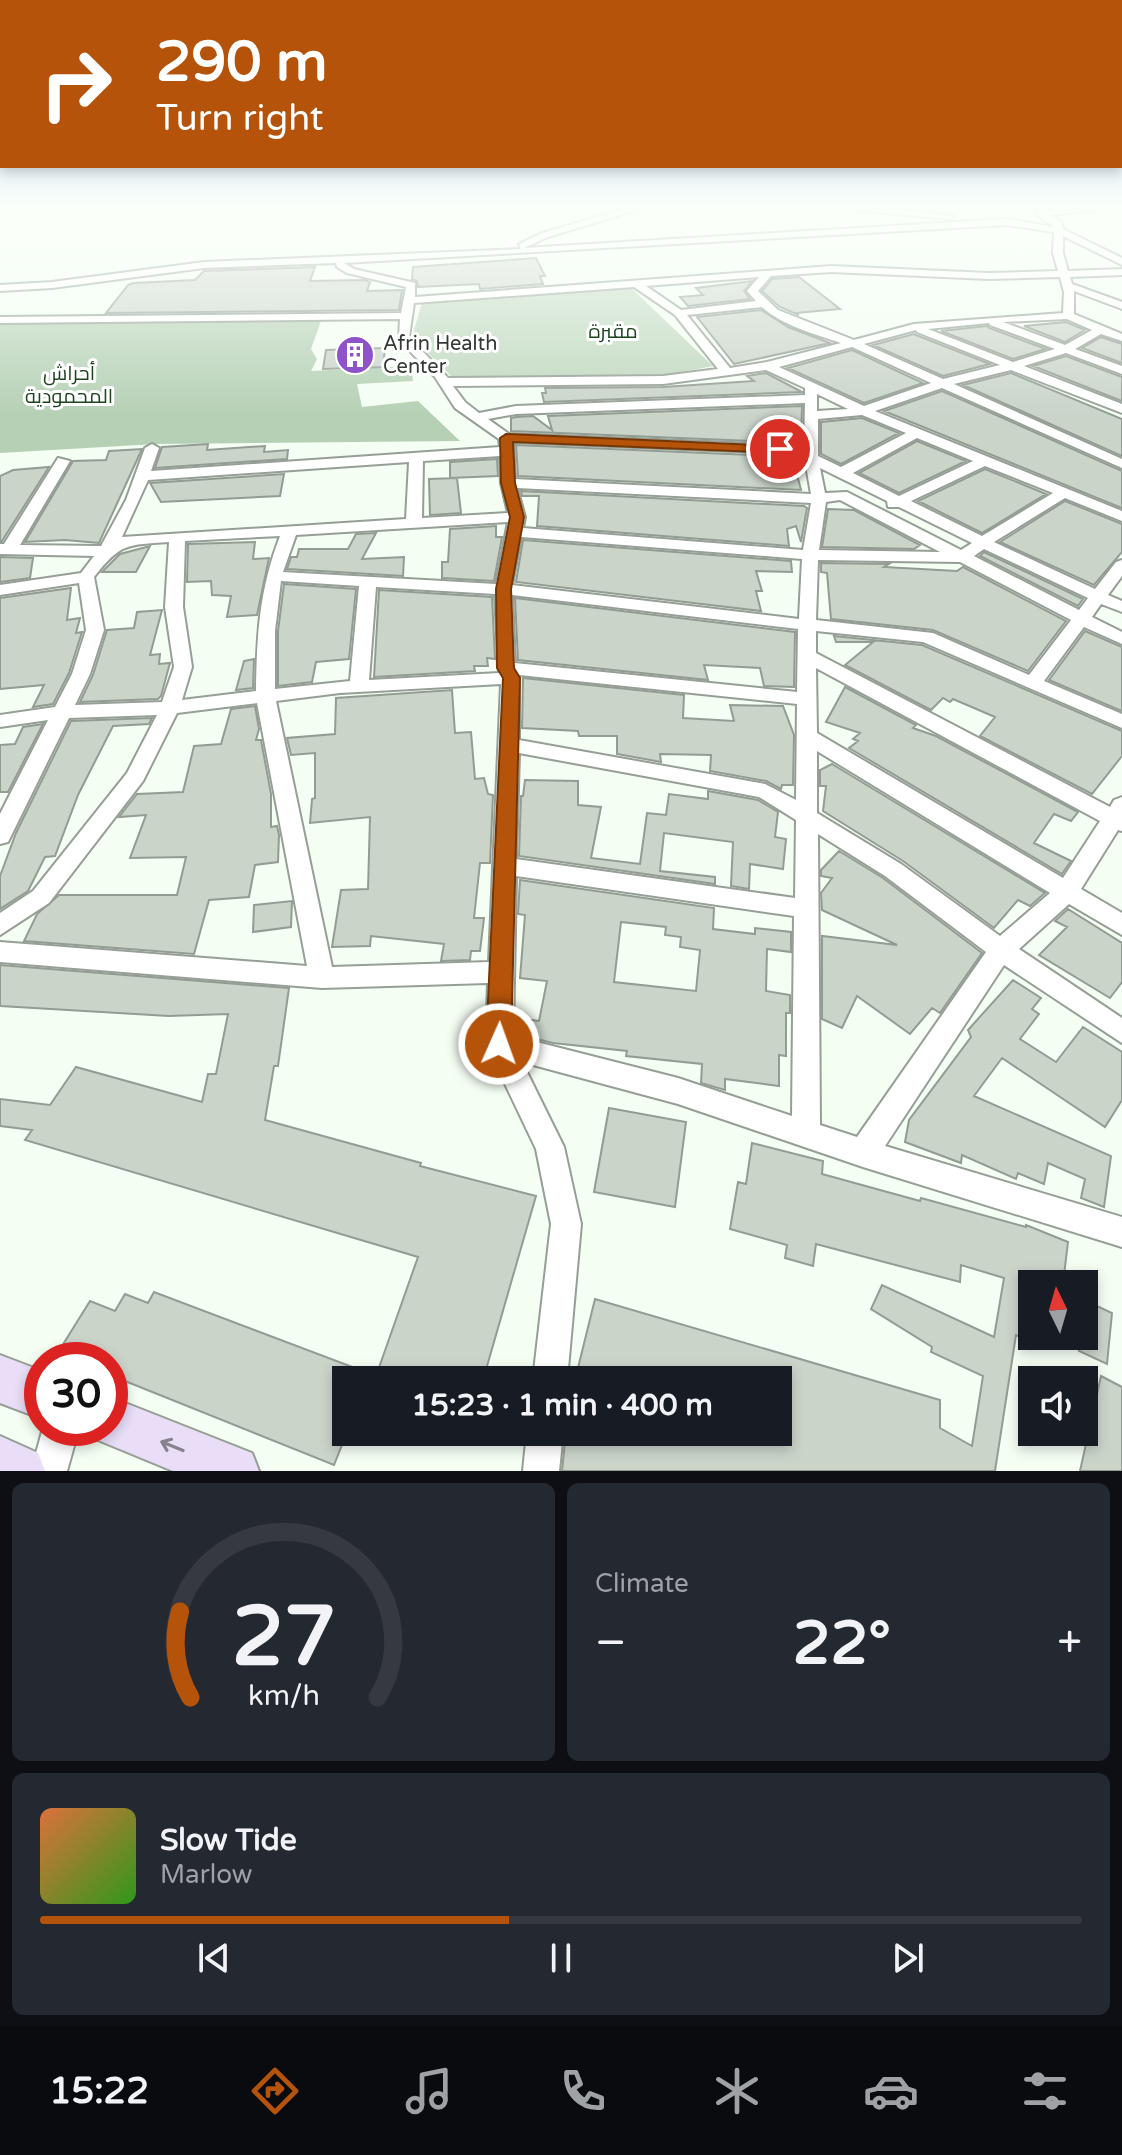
<!DOCTYPE html>
<html lang="en">
<head>
<meta charset="utf-8">
<style>
  :root { --surface:#171b24; --page:#242831; --text:#f1f3f6; --muted:#9ea1a6; --line:#363941; --accent:#b45309 }
  body { margin:0; font-family:"Varela Round",Cairo,sans-serif; background:var(--page); color:var(--text); height:100vh; display:flex; flex-direction:column; font-size:30px; white-space:nowrap }
  * { box-sizing:border-box; margin:0 }
  p { font-size:26px; color:var(--muted) }
  .icon { flex:none; width:44px; height:44px; fill:none; stroke:currentColor; stroke-width:2; stroke-linecap:round; stroke-linejoin:round }
  .map { position:relative; height:1471px; overflow:hidden }
  .details { display:flex; flex-direction:column; gap:12px; padding:12px; background:#0d0f14; flex:1 }
  .details>* { flex:none }
  .top-card { position:absolute; left:0px; top:0px; width:1122px; height:168px; box-shadow:0 4px 12px #0003; background:#b45309; color:#fff; overflow:hidden }
  .needle { width:52px; rotate:355deg }
  .tools { position:absolute; left:1018px; top:1270px; display:grid; gap:16px }
  .tools a { display:grid; place-items:center; width:80px; height:80px; border-radius:0px; background:var(--surface); box-shadow:0 4px 12px #0003; font-size:40px }
  .speed { position:absolute; left:24px; top:1342px; display:flex; gap:16px; font-size:40px; font-weight:700; text-align:center }
  .speed>* { display:grid; place-content:center; width:104px; height:104px; border-radius:50%; background:var(--surface); box-shadow:0 4px 12px #0003; line-height:1 }
  .speed .limit { border:12px solid #d22; background:#fff; color:#111 }
  .pin { position:absolute; display:grid; place-items:center; width:68px; height:68px; color:#fff; margin:-34px; border:4px solid #fff; border-radius:50%; box-shadow:0 2px 8px #0007 }
  .me { position:absolute; width:88px; margin:-44px; rotate:2deg; stroke-linejoin:round; filter:drop-shadow(0 0 6px #0008) }
  .turn { display:flex; align-items:center; gap:28px; height:168px; padding:0 24px; font-size:36px }
  .turn .icon { width:104px; height:104px; stroke-width:2.5 }
  .turn b { display:block; font-size:56px; line-height:68px }
  .big { font-size:60px; font-weight:700; line-height:1.1 }
  .details .tile { flex:1; display:flex; flex-direction:column; justify-content:center; gap:12px; min-width:0; padding:0 28px; border-radius:12px; background:var(--page) }
  .details .dial { align-items:center; gap:0 }
  .dial svg { height:208px; overflow:visible; fill:none; stroke:var(--line); stroke-width:7; stroke-linecap:round; text-anchor:middle }
  .dial text { fill:var(--text); stroke:none }
  .song { display:flex; align-items:center; gap:24px }
  .cover { width:96px; height:96px; border-radius:12px; background:linear-gradient(135deg,hsl(20 70% 55%),hsl(110 70% 35%)) }
  .played { height:8px; border-radius:4px; background:linear-gradient(90deg,var(--accent) 45%,var(--line) 45%) }
  .keys { display:flex; justify-content:space-around; direction:ltr }
  .heat { display:flex; justify-content:space-between; align-items:center; font-size:44px; direction:ltr }
  .details .tiles { flex:1; display:grid; gap:12px; grid-template-columns:1fr 1fr }
  .tile:last-child { grid-column:span 2 }
  .trip { position:absolute; left:332px; top:1366px; width:460px; height:80px; border-radius:0px; background:var(--surface); box-shadow:0 4px 12px #0003; font-weight:700; line-height:80px; text-align:center }
  .dock { display:flex; height:128px; justify-content:space-around; align-items:center; background:#090b0e; color:var(--muted) }
  .dock .icon { width:56px; height:56px }
  .dock .current { color:var(--accent) }
  .dock b { font-size:36px; color:var(--text) }
  .map>svg:first-child { display:block }
  .green { fill:#bfd7be }
  .forest { fill:#b5d0b5 }
  .building { fill:#cad4c9; stroke:#939c93; stroke-width:2; fill-rule:evenodd }
  .lines { fill:none; stroke-linecap:round; stroke-linejoin:round }
  .minor-casing { stroke:#959f95; stroke-width:4 }
  .secondary-casing { stroke:#959f95; stroke-width:4 }
  .minor { fill:#fff; fill-rule:evenodd }
  .secondary { fill:#e9ddf8; fill-rule:evenodd }
  .oneway { stroke:#86838d }
  .route { fill:#b45309; stroke:#753606; stroke-width:2 }
  .labels { text-anchor:middle; dominant-baseline:central; stroke-width:6; stroke-linejoin:round; paint-order:stroke }
  .far-park-label { font-size:20px; fill:#1e4520; stroke:#fff }
  .far-poi-label { font-size:20px; fill:#353935; stroke:#fff; text-anchor:start }
</style>
</head>
<body>
<div class="map">
<svg width="1122" height="1471" viewBox="0 0 1122 1471">
  <rect width="100%" height="100%" fill="#f4fef3"/>
  <path class="green" d="M630,287L713,366L662,376L454,379L412,337L422,303Z"/>
  <path class="forest" d="M0,321L52,323L321,321L311,349L317,359L311,371L411,366L413,381L357,384L362,407L418,401L460,441L156,444L0,453Z"/>
  <path class="building" d="M536,258L545,276H540L543,284L480,289L479,284L418,287L417,281L412,279L413,267Z
    M315,267L310,281L365,280L370,282L367,291L402,290L399,310L106,313L128,285L133,283L195,280L204,271Z
    M799,277L840,309L796,313L799,315L780,307L762,291L772,279Z
    M752,281L744,291L750,299L688,306L680,297L703,295L696,288Z
    M761,310L788,327L830,343L734,364L697,317Z
    M1066,322L1085,330L1065,342L1024,326Z
    M987,326L989,328L1046,349L1013,359L941,331Z
    M914,334L916,335L990,364L943,376L873,345Z
    M1101,337L1122,344V363L1082,348Z
    M385,348L383,367L323,369L326,350Z
    M852,350L923,383L864,403L788,368Z
    M1066,356L1122,377V401L1033,366Z
    M766,373L802,392L544,402L542,393H546L545,388L663,387L754,381L747,376Z
    M1011,373L1122,419V456L963,385Z
    M942,391L1122,471V508L884,411Z
    M802,406L801,443L511,431V418L516,417L533,416L552,430L548,416Z
    M862,418L899,433L841,464L821,454V422Z
    M917,441L966,461L899,493L859,473Z
    M208,444L207,450L265,446L264,452L288,450L287,459L155,468L162,447Z
    M516,445L801,457L803,463H794L801,490L518,476Z
    M142,449L99,543L65,540L25,542L73,461L106,460L109,451Z
    M497,459L498,476L450,478V462Z
    M49,467L2,541H0V476L13,470Z
    M985,469L1046,494L982,533L918,501Z
    M284,474L280,496L161,502L150,483Z
    M457,478L461,513L430,515L429,479Z
    M521,491L804,506L807,508L801,542L796,526L787,529L789,546L537,526L539,496H522Z
    M1065,501L1122,524V552L1094,585L1000,542Z
    M828,509L854,510L920,545L914,549L822,547Z
    M496,526V537H502L494,581L442,578V562H448L450,529Z
    M376,533L362,559L404,557L403,576L287,569L291,557H297L299,549H348L356,534Z
    M523,540L791,561L792,572L756,571L762,591H756L761,611L516,582Z
    M255,542L253,559L269,558L257,615L227,617L231,596L212,595L211,581L187,582L188,544Z
    M150,546L136,572H102L120,554Z
    M984,552L1083,599L1078,606L980,556Z
    M0,557L33,558L30,578L0,582Z
    M821,563L889,564L884,567L957,571L963,567L1066,621L1028,671L933,630L831,619L827,573L821,572Z
    M284,584L356,589L349,659L316,662L312,682L278,686V631Z
    M71,588L67,620L80,618L76,633L82,632L69,673L53,704L33,707L44,685L0,689V598Z
    M379,590L492,597L495,659L487,658L488,666H474L475,671L374,677Z
    M515,598L795,632L794,687L764,686L760,668L704,665L708,680L518,660Z
    M162,610L150,655L160,654L159,664L170,663L161,696L158,699L80,702L93,675L107,630L134,628L137,612Z
    M1085,631L1122,647V711L1049,680Z
    M834,636L922,645L1122,731V756L1092,794L980,736L995,717L953,699L950,702L943,698L931,710L845,665L873,642H836Z
    M254,659L253,688L236,690L244,661Z
    M523,678L684,695L683,718L734,721L730,705L783,706L794,735L793,785H782L781,789L766,781L710,771L711,755L660,754L661,762L617,754V736H579L578,731L522,728Z
    M845,687L916,725L913,728L936,736L1078,812L1071,821L1054,814L1034,843L1071,861L1062,874L849,748L858,741L853,739L860,733L826,722Z
    M452,690L455,733L471,732L475,779L484,778L488,794L493,795L490,863H480L474,918H484L480,951H471L470,960L441,961L444,944L371,936L370,946L332,947L341,890L368,889L370,817L310,823L312,799L315,798V753L291,755L287,738L335,734L336,698Z
    M255,706L259,729L256,740H261L271,794V827L277,826L279,835L278,862L255,865L249,897L209,900L194,954L24,941L37,914L59,895H177L186,857L130,858L146,815L119,817L137,794L183,792L194,746L221,744L231,709Z
    M152,718L149,724L113,726L78,795L55,856L45,857L28,891L0,909V876L16,833L71,721Z
    M43,724L8,792H0V745L15,744L23,727Z
    M832,764L1045,893L1030,906L1018,900L994,928L903,861L823,811L826,786H820V770Z
    M525,780L578,781V805L601,807L591,858L640,864L647,813L666,815L669,794L708,799V791L758,800L778,812L775,837L786,839L783,869L750,864L749,889L731,886L733,842L664,833L660,871L715,877V884L519,856L521,796H523Z
    M839,851L883,878L982,953L940,1013L932,1008L910,1034L857,996L842,1028L822,1019V936L897,945L822,910L821,893L832,878L821,876V870Z
    M520,880L714,908L713,929L755,934V928L791,932V952L767,949L766,991L790,995V1013H786V1056L779,1055V1086L725,1079V1090L701,1083L702,1064L626,1056L627,1051L553,1043L516,1034V1018L539,1021L547,981L520,978L525,915L518,914ZM621,922L666,927L665,935L681,937L680,947L700,950L696,991L614,982Z
    M292,901L291,927L253,932L254,905Z
    M1068,909L1122,943V982L1110,998L1039,955L1067,927L1055,921Z
    M0,965L289,988L278,1066H274L265,1120L421,1163L420,1166L536,1196L483,1380H346V1435L334,1465L110,1375V1360H73L57,1354L90,1301L115,1311L125,1294L148,1303L154,1292L376,1376L418,1257L25,1140L32,1130L0,1126V1099L50,1105L76,1067L202,1102L208,1074H216L228,1014L169,1016L0,1006Z
    M1013,980L1041,998L1032,1009L1039,1014L1020,1039L1056,1062L1083,1027L1122,1052V1100L1105,1127L1002,1058L974,1096L1111,1156L1104,1207L1081,1198L1085,1179L1048,1163L1044,1184L1018,1173L1016,1179L962,1155L961,1163L905,1142L909,1120L971,1037L968,1030Z
    M609,1108L686,1122L675,1207L594,1192Z
    M752,1143L823,1161L822,1174L920,1201L921,1198L1026,1227V1225L1068,1242L1063,1284H1032V1303L1028,1301L1022,1338L1016,1335L995,1471H562L566,1432H778V1380H575L595,1299L940,1400V1428L972,1446L983,1376L931,1352L932,1347L871,1309L882,1285L994,1337L1004,1278L961,1265L960,1282L816,1244L813,1266L785,1258L787,1245L730,1229L738,1182L746,1184Z
    M1084,1300L1112,1313L1107,1364L1079,1351L1081,1336H1084Z
    M1101,1376L1122,1387V1471H1080Z"/>
  <g class="lines">
    <g class="minor-casing">
      <path id="minor" d="M621,210H636L548,237L524,248L1007,219L1054,227L1037,215V211L1097,210L1050,215L1061,222L1063,229L1122,258V265L1063,236V253L1068,271L1122,269V275L1070,277L1072,284L1122,302V309L1074,291V314L1122,334V341L1101,334L1075,349L1122,366V374L1066,353L1024,366L1122,404V413L1011,370L954,384L1122,459V468L942,388L875,411L1122,511V521L1065,498L994,542L1095,589L1116,562L1122,560V576L1108,595L1122,601V612L1101,604L1092,617L1122,632V644L1084,627L1044,681L1122,714V728L923,642L816,631V653L1110,807L1114,800L1122,797V831L1118,830L1081,889L1122,913V935L1069,904L1019,949L1122,1018V1043L1004,965L885,1146L1122,1217V1247L863,1167L678,1104L522,1062L564,1147L581,1224L567,1380H533L551,1224L536,1149L486,1044L488,983L322,988L0,962V942L307,966L257,703L177,713L143,781L49,903L0,935V913L33,891L127,773L157,715L69,718L11,836L8,842L0,844V814L48,720L0,727V715L55,707L72,674L86,630L79,583L0,595V585L81,573L94,556L0,554V544H4L58,458L70,461L20,545L101,546L126,500L145,448L152,444L159,448L151,471L500,447L499,439L455,408L435,377L399,340L400,319L0,323V317L401,313L406,287L347,273L337,267L336,263L204,268L52,288L0,291V285L52,282L204,262L521,249L519,244L542,233ZM1007,225L1054,232L1053,253L1058,271L989,273L831,266L415,297V283L354,269L344,263ZM831,272L989,279L1060,277L1064,292L1063,313L914,324L854,340L778,310L758,291L771,276ZM759,277L747,291L756,301L681,310L646,286ZM634,287L675,315L718,369L663,376L448,378L409,337L414,303ZM762,307C783,326 815,334 841,343L767,362L730,368L687,315ZM1067,319L1092,330L1065,345L1003,322ZM989,323L990,325L1055,349L1013,362L928,329ZM916,330L917,332L1000,365L943,379L864,344ZM852,347L931,383L864,406L779,367ZM766,370L805,388V395L516,406L479,413L465,402L453,386L663,384ZM817,394L848,409L817,411ZM805,403L804,446L509,434L488,419L516,414ZM862,415L906,433L841,467L818,456V419ZM917,438L973,461L899,496L853,473ZM513,442L804,454L811,494L515,479ZM500,456L501,483L508,513L422,518L423,461ZM409,462L406,519L122,537L148,480ZM985,466L1053,493L982,536L911,501ZM820,468L887,501L888,507H899L972,543L961,550L847,492L825,493ZM517,488L811,503L803,550L523,528L525,517ZM840,500L940,552L819,550L826,502ZM508,522L496,584L283,572L296,535ZM280,536C259,591 257,633 256,691L182,700L192,667L183,607L185,541ZM521,537L802,559L799,619L512,585ZM169,542L165,607L174,667L162,702L75,705L90,674L104,630L94,577C121,543 126,545 169,542ZM984,549L1088,598L1079,610L974,556ZM818,560L960,562L1071,620L1029,675L933,633L816,620ZM281,581L359,586L350,681L275,689V631ZM376,587L495,594L499,673L369,680ZM512,595L798,629L797,692L515,663ZM816,668L1100,821L1063,878L817,733ZM519,675L797,704L796,800L765,784L519,740ZM501,684L489,962L332,967L276,701L340,693ZM817,751L1050,893L1000,936L901,864L817,813ZM519,753L759,797L796,820L795,898L516,859ZM818,834L885,876L986,952L857,1137L820,1125ZM516,876L794,916L792,1116L678,1078L513,1036Z
        M854,210H903L954,216L950,219Z
        M43,1428H79L67,1471H31Z
        M527,1432H563L559,1471H523Z"/>
    </g>
    <g class="secondary-casing">
      <path id="secondary" d="M0,1355L42,1371V1419L0,1403Z
        M110,1397L252,1453L259,1471H173L93,1438L88,1428H110Z
        M0,1436L38,1453L45,1471H0Z"/>
    </g>
    <use href="#minor" class="minor"/>
    <use href="#secondary" class="secondary"/>
  </g>
  <defs><path id="oneway-shaft" d="M-6 0H5M1.5-3L5.5 0L1.5 3" fill="none" stroke-width="1.6" stroke-linecap="round" stroke-linejoin="round" transform="scale(2)"/></defs>
  <use class="oneway" href="#oneway-shaft" transform="translate(172 1446) rotate(-158)"/>
  <linearGradient id="sky" x2="0" y2="1"><stop stop-color="#a7c2ef"/><stop offset="0.5" stop-color="#fafffa"/><stop offset="1" stop-color="#fafffa" stop-opacity="0"/></linearGradient>
  <rect width="1122" height="416" fill="url(#sky)"/>
  <path class="route" d="M506,434L780,446L786,449L780,453L513,442L515,483L524,517L511,589L514,668L520,678L511,1044L507,1052L499,1055L490,1052L486,1044L503,678L497,668L496,589L510,517L501,483L500,438Z"/>
  <defs>
    <g id="building-disc" transform="scale(2)"><circle r="9.5" fill="#8e52c9" stroke="#fff"/><path d="M-4-6H4V6H1V3H-1V6H-4ZM-2.5-4.3h1.7v1.8h-1.7ZM.8-4.3h1.7v1.8H.8ZM-2.5-1h1.7V.8h-1.7ZM.8-1h1.7V.8H.8Z" fill="#fff"/></g>
  </defs>
  <g fill-rule="evenodd">
    <use href="#building-disc" x="355" y="355"/>
  </g>
  <g class="labels">
    <g class="far-park-label">
      <text x="613" y="332">مقبرة</text>
      <text x="69" y="374">أحراش<tspan x="69" dy="23">المحمودية</tspan></text>
    </g>
    <g class="far-poi-label">
      <text x="383" y="344">Afrin Health<tspan x="383" dy="23">Center</tspan></text>
    </g>
  </g>
</svg>
<div class="tools">
<a><svg class="needle" viewBox="-14 -14 28 28"><path d="M0-13l5 13h-10z" fill="#e53935"/><path d="M0 13l5-13h-10z" fill="#9ea1a6"/></svg></a>
<a><svg class="icon" aria-label="sound" viewBox="0 0 24 24"><path d="M4 9h4l5-4v14l-5-4H4zM17 9q2 3 0 6"/></svg></a>
</div>
<div class="speed"><div class="limit">30</div></div>
<div class="pin" style="left:780px;top:449px;background:#d93025"><svg class="icon" aria-label="arrive" viewBox="0 0 24 24"><path d="M6 21V4h12l-3 4 3 4H6"/></svg></div>
<svg class="me" style="left:499px;top:1044px" viewBox="-20 -20 40 40"><circle r="17" fill="#b45309" stroke="#fff" stroke-width="3"/><path d="M0-11L8 9 0 5-8 9z" fill="#fff"/></svg>
<div class="trip">15:23 · 1 min · 400 m</div>
<div class="top-card">
<div class="turn"><svg class="icon" aria-label="right" viewBox="0 0 24 24"><path d="M7 20v-9h11M14 6l5 5-5 5"/></svg><div><b>290 m</b>Turn right</div></div>
</div>
</div>
<section class="details">
<div class="tiles">
<div class="tile dial"><svg viewBox="0 0 100 80">
<path d="M14 69A42 42 0 1 1 86 69"/>
<path d="M14 69A42 42 0 0 1 10 36" stroke="#b45309"/>
<text x="50" y="56" font-size="32" font-weight="700">27</text>
<text x="50" y="72" font-size="11">km/h</text>
</svg></div>
<div class="tile"><p>Climate</p>
<div class="heat"><a>−</a><b class="big">22°</b><a>+</a></div>
</div>
<div class="tile">
<div class="song"><i class="cover"></i><div><b>Slow Tide</b><p>Marlow</p></div></div>
<div class="played"></div>
<div class="keys"><svg class="icon" aria-label="previous" viewBox="0 0 24 24"><path d="M18 5L8 12l10 7zM5 5v14"/></svg><svg class="icon" aria-label="pause" viewBox="0 0 24 24"><path d="M8 5v14M16 5v14"/></svg><svg class="icon" aria-label="next" viewBox="0 0 24 24"><path d="M6 5l10 7-10 7zM19 5v14"/></svg></div>
</div>
</div>
</section>
<nav class="dock">
<b>15:22</b>
<svg class="icon current" aria-label="directions" viewBox="0 0 24 24"><path d="M12 3l9 9-9 9-9-9zM9 14v-3h6M13 9l2 2-2 2"/></svg>
<svg class="icon" aria-label="music" viewBox="0 0 24 24"><path d="M9 18V5l10-2v13"/><circle cx="6" cy="18" r="3"/><circle cx="16" cy="16" r="3"/></svg>
<svg class="icon" aria-label="phone" viewBox="0 0 24 24"><path d="M5 4h4l2 5-3 2q2 4 5 5l2-3 5 2v4C11 20 4 13 5 4z"/></svg>
<svg class="icon" aria-label="climate" viewBox="0 0 24 24"><path d="M12 3v18M4 7l16 10M4 17L20 7"/></svg>
<svg class="icon" aria-label="car" viewBox="0 0 24 24"><path d="M5 17H2v-5l4-1 3-4h7l3 4 3 1v5h-3M9 17h6M6 11h13"/><circle cx="7" cy="17" r="2"/><circle cx="17" cy="17" r="2"/></svg>
<svg class="icon" aria-label="filters" viewBox="0 0 24 24"><path d="M4 7h16M4 17h16"/><circle cx="9" cy="7" r="2"/><circle cx="15" cy="17" r="2"/></svg>
</nav>
</body>
</html>
